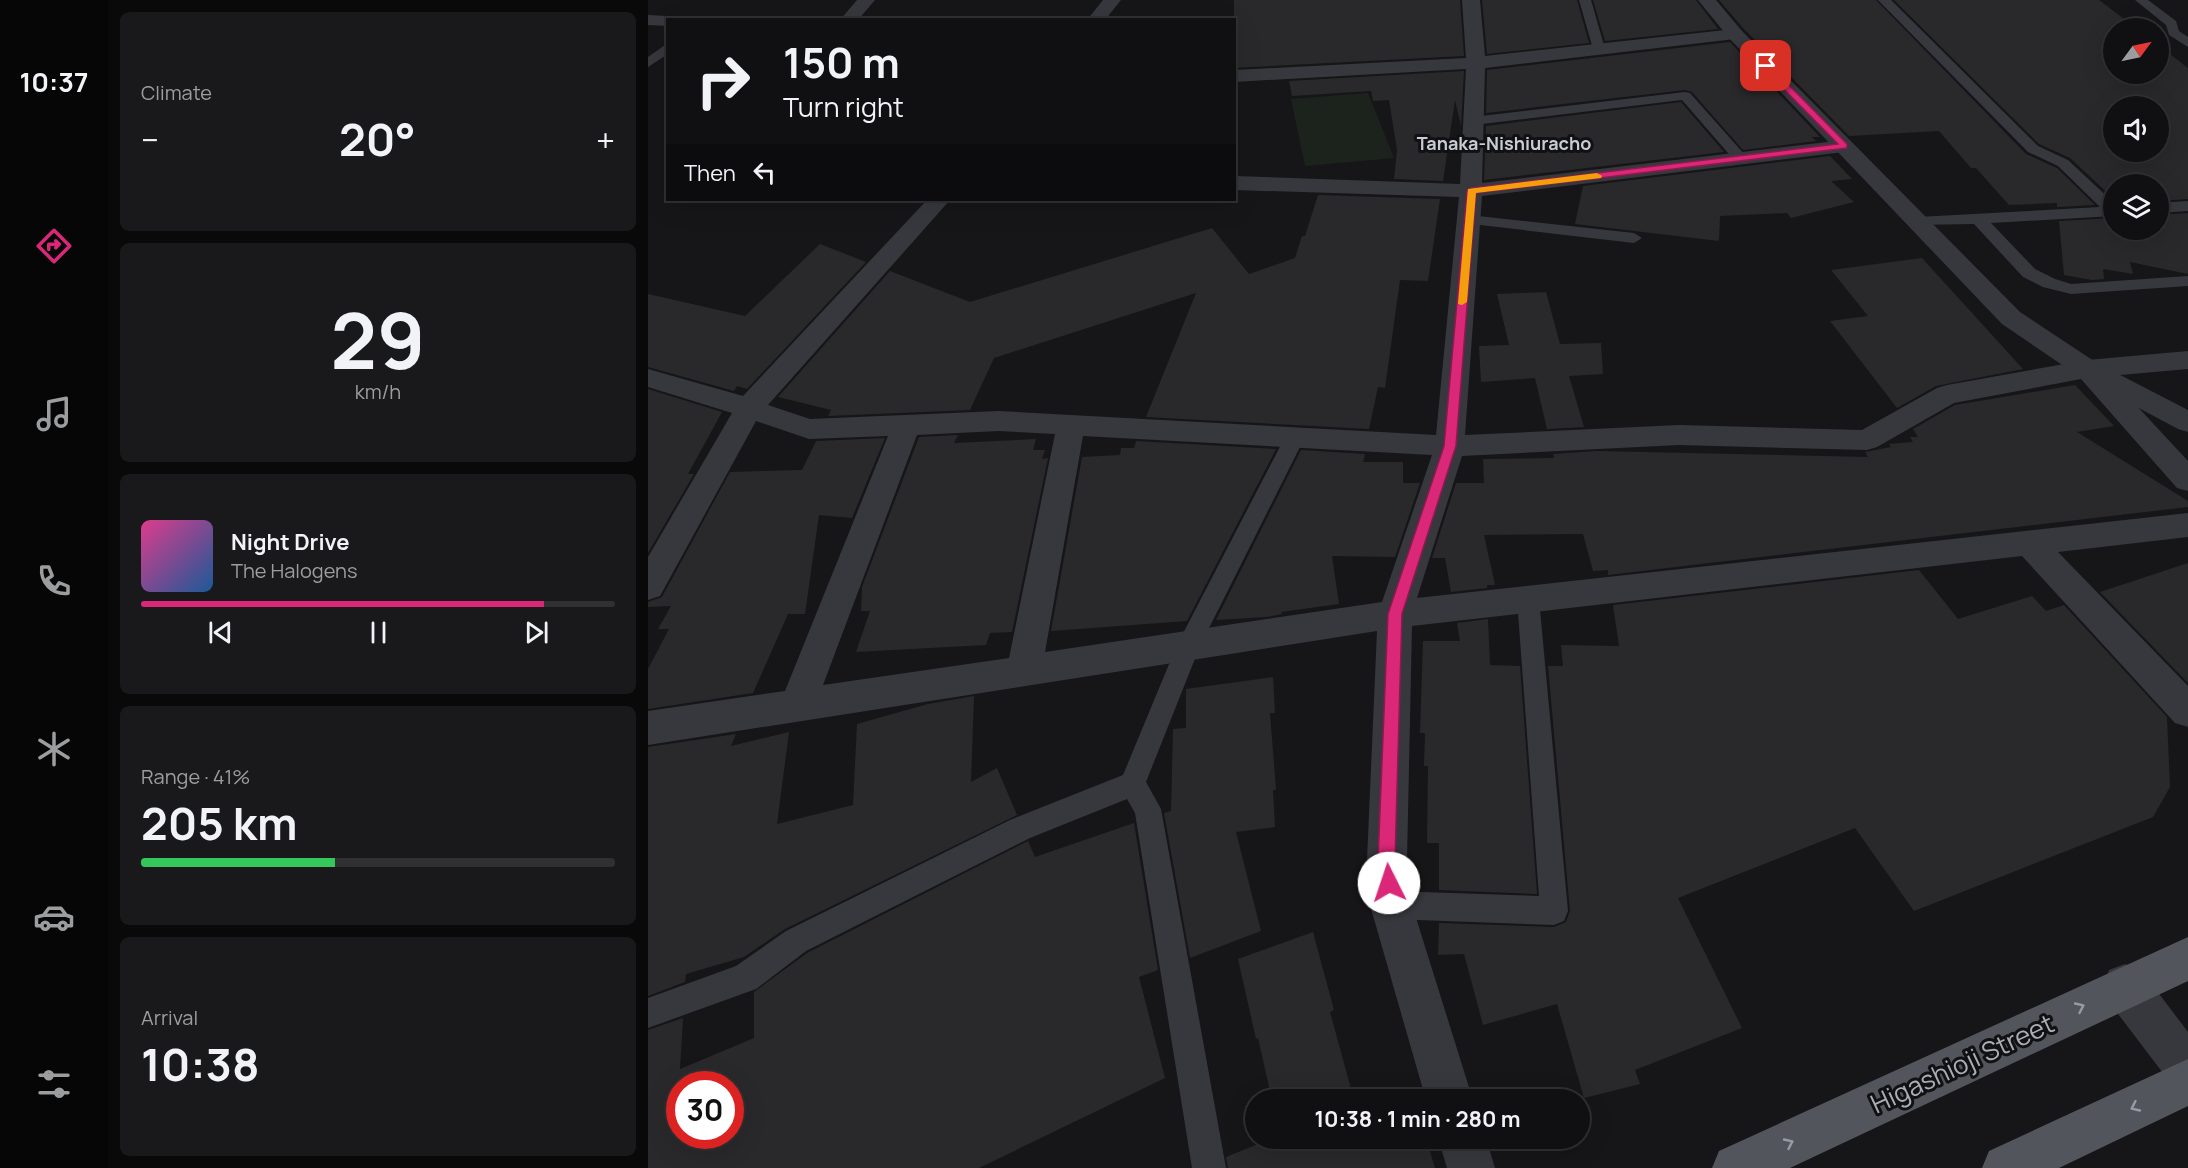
<!DOCTYPE html>
<html lang="en">
<head>
<meta charset="utf-8">
<style>
  :root { --surface:#101012; --page:#19191b; --text:#f1f3f6; --muted:#9c9d9f; --line:#303032; --accent:#db2777 }
  body { margin:0; font-family:Manrope,sans-serif; background:var(--page); color:var(--text); height:100vh; display:flex; flex-direction:column; font-size:22px; white-space:nowrap }
  * { box-sizing:border-box; margin:0 }
  p { font-size:20px; color:var(--muted) }
  .icon { flex:none; width:33px; height:33px; fill:none; stroke:currentColor; stroke-width:2; stroke-linecap:round; stroke-linejoin:round }
  .map { position:relative; flex:1; overflow:hidden }
  .drawer { display:flex; flex-direction:column; gap:12px; padding:12px; background:#09090a; width:540px }
  .drawer>* { flex:none }
  .guide { position:absolute; left:18px; top:18px; width:570px; height:183px; border-radius:0px; box-shadow:0 6px 24px #0002,0 0 0 2px var(--line); background:#101012; color:var(--text); overflow:hidden }
  .needle { width:39px; rotate:57deg }
  .fabs { position:absolute; left:1455px; top:18px; display:grid; gap:12px }
  .fabs a { display:grid; place-items:center; width:66px; height:66px; border-radius:50%; background:var(--surface); box-shadow:0 6px 24px #0002,0 0 0 2px var(--line); font-size:30px }
  .speed { position:absolute; left:18px; top:1071px; display:flex; gap:12px; font-size:30px; font-weight:700; text-align:center }
  .speed>* { display:grid; place-content:center; width:78px; height:78px; border-radius:50%; background:var(--surface); box-shadow:0 6px 24px #0002,0 0 0 2px var(--line); line-height:1 }
  .speed .limit { border:9px solid #d22; background:#fff; color:#111 }
  .pin { position:absolute; display:grid; place-items:center; width:51px; height:51px; color:#fff; margin:-26px; border-radius:12px; box-shadow:0 3px 9px #0006 }
  .me { position:absolute; width:66px; margin:-33px; rotate:356deg; stroke-linejoin:round; filter:drop-shadow(0 0 4px #0008) }
  .turn { display:flex; align-items:center; gap:21px; height:126px; padding:0 18px; font-size:27px }
  .turn .icon { width:78px; height:78px; stroke-width:2.5 }
  .turn b { display:block; font-size:42px; line-height:51px }
  .then { display:flex; align-items:center; height:57px; padding:0 18px; background:#0003; gap:12px; font-size:22px }
  .big { font-size:45px; font-weight:700; line-height:1.1 }
  .drawer .tile { flex:1; display:flex; flex-direction:column; justify-content:center; gap:9px; min-width:0; padding:0 21px; border-radius:9px; background:var(--page) }
  .drawer .dial { align-items:center; gap:0 }
  .dial b { font-size:78px; line-height:1 }
  .song { display:flex; align-items:center; gap:18px }
  .cover { width:72px; height:72px; border-radius:9px; background:linear-gradient(135deg,hsl(330 70% 55%),hsl(210 70% 35%)) }
  .played { height:6px; border-radius:3px; background:linear-gradient(90deg,var(--accent) 85%,var(--line) 85%) }
  .keys { display:flex; justify-content:space-around; direction:ltr }
  .heat { display:flex; justify-content:space-between; align-items:center; font-size:33px; direction:ltr }
  .charge { height:9px; border-radius:4px; background:linear-gradient(90deg,#34c759 41%,var(--line) 0) }
  .trip { position:absolute; left:597px; top:1089px; width:345px; height:60px; border-radius:30px; background:var(--surface); box-shadow:0 6px 24px #0002,0 0 0 2px var(--line); font-weight:700; line-height:60px; text-align:center }
  main { display:flex; flex:1; min-height:0 }
  .tabs { display:flex; flex-direction:column; width:108px; justify-content:space-around; align-items:center; background:#060607; color:var(--muted) }
  .tabs .icon { width:42px; height:42px }
  .tabs .selected { color:var(--accent) }
  .tabs b { font-size:27px; color:var(--text) }
  .map>svg:first-child { display:block }
  .green { fill:#1c231d }
  .building { fill:#29292c; fill-rule:evenodd }
  .lines { fill:none; stroke-linecap:round; stroke-linejoin:round }
  .service { fill:#37383d; fill-rule:evenodd }
  .minor { fill:#37383d; fill-rule:evenodd }
  .tertiary { fill:#37383d; fill-rule:evenodd }
  .primary { fill:#53555c; fill-rule:evenodd }
  .oneway { stroke:#979ba6 }
  .route { fill:#db2777; stroke:#8e194d; stroke-width:1.5 }
  .slow { fill:#f59e0b }
  .labels { text-anchor:middle; dominant-baseline:central; stroke-width:6; stroke-linejoin:round; paint-order:stroke }
  .far-neighbourhood-label { font-size:18px; font-weight:bold; fill:#c9ccd4; stroke:#111113 }
  .near-street-label { font-size:26px; fill:#a8adb8; stroke:#111113 }
</style>
</head>
<body>
<main>
<nav class="tabs">
<b>10:37</b>
<svg class="icon selected" aria-label="directions" viewBox="0 0 24 24"><path d="M12 3l9 9-9 9-9-9zM9 14v-3h6M13 9l2 2-2 2"/></svg>
<svg class="icon" aria-label="music" viewBox="0 0 24 24"><path d="M9 18V5l10-2v13"/><circle cx="6" cy="18" r="3"/><circle cx="16" cy="16" r="3"/></svg>
<svg class="icon" aria-label="phone" viewBox="0 0 24 24"><path d="M5 4h4l2 5-3 2q2 4 5 5l2-3 5 2v4C11 20 4 13 5 4z"/></svg>
<svg class="icon" aria-label="climate" viewBox="0 0 24 24"><path d="M12 3v18M4 7l16 10M4 17L20 7"/></svg>
<svg class="icon" aria-label="car" viewBox="0 0 24 24"><path d="M5 17H2v-5l4-1 3-4h7l3 4 3 1v5h-3M9 17h6M6 11h13"/><circle cx="7" cy="17" r="2"/><circle cx="17" cy="17" r="2"/></svg>
<svg class="icon" aria-label="filters" viewBox="0 0 24 24"><path d="M4 7h16M4 17h16"/><circle cx="9" cy="7" r="2"/><circle cx="15" cy="17" r="2"/></svg>
</nav>
<section class="drawer">
<div class="tile"><p>Climate</p>
<div class="heat"><a>−</a><b class="big">20°</b><a>+</a></div>
</div>
<div class="tile dial"><b>29</b><p>km/h</p></div>
<div class="tile">
<div class="song"><i class="cover"></i><div><b>Night Drive</b><p>The Halogens</p></div></div>
<div class="played"></div>
<div class="keys"><svg class="icon" aria-label="previous" viewBox="0 0 24 24"><path d="M18 5L8 12l10 7zM5 5v14"/></svg><svg class="icon" aria-label="pause" viewBox="0 0 24 24"><path d="M8 5v14M16 5v14"/></svg><svg class="icon" aria-label="next" viewBox="0 0 24 24"><path d="M6 5l10 7-10 7zM19 5v14"/></svg></div>
</div>
<div class="tile"><p>Range · 41%</p><b class="big">205 km</b><div class="charge"></div></div>
<div class="tile"><p>Arrival</p><b class="big">10:38</b></div>
</section>
<div class="map">
<svg width="1540" height="1168" viewBox="0 0 1540 1168">
  <rect width="100%" height="100%" fill="#161618"/>
  <path class="green" d="M720,93L746,158L657,166L643,99Z"/>
  <path class="building" d="M586,0H812L816,56L586,68Z
    M834,0H929L941,43L839,54Z
    M945,0H1048L1070,29L957,41Z
    M1071,0H1228L1378,154L1409,168L1447,205L1409,207V203L1361,205L1328,168H1323L1291,131L1201,136L1095,28Z
    M1246,0H1451L1488,28H1466V74H1510V45L1540,68V199L1510,201V184H1466V199L1422,158L1391,144ZM1466,106H1510V152H1466Z
    M1082,42L1172,137H1164L1168,141L1095,150L1044,92L1037,90L838,113L839,70Z
    M816,71L813,126L807,100L795,181L746,179L749,150L741,100L725,101L723,91L644,96L641,81Z
    M1033,102L1076,152L836,180L838,126Z
    M1182,156L1204,179L1183,181L1206,202L1143,218L1139,213L1072,216L1071,241L927,224L935,186Z
    M670,195L792,199L780,281L752,280L737,388L730,387L721,429L498,417L548,293L346,358L322,410L180,416L183,410L130,397L242,271L322,302L564,228L601,274L647,258L654,236H657Z
    M1540,213V274L1482,262L1485,274L1455,269L1456,279L1444,280L1416,275L1411,221L1466,218V230H1510V215Z
    M172,244L218,262L99,389L89,386L86,391L0,367V294L97,316Z
    M1274,258L1375,369L1288,386L1249,408L1182,321L1220,316L1183,270Z
    M898,292L912,344L953,343L955,374L921,376L936,427L899,429L887,378L833,382L831,346L861,345L849,294Z
    M1427,385L1466,426L1429,432L1540,501V507L960,575V570L945,571L935,534L836,535L847,585H839V588L803,592L797,558H784L808,483H836L835,459L906,458L905,454L949,451L1220,457L1217,452L1243,447L1241,444L1265,442L1262,437H1270L1265,429L1307,405Z
    M0,389L74,412L40,474H46L0,553Z
    M310,435L306,443L388,439L385,450H397L394,459L400,458L364,632L342,633L338,645L208,652L222,611H213L214,587L271,437Z
    M237,438L204,518L171,515L157,614H140L105,693L0,709V669L21,629H10L23,606L0,607V602L14,597L82,472L154,470L168,441Z
    M488,441L628,449L539,621L403,631L434,457L472,455L473,448H486Z
    M653,450L717,454L715,462H755V483H772L747,557L684,556L691,604L633,612L634,614L619,617L568,620Z
    M1540,563V683L1452,592Z
    M1271,570L1310,619L1384,596L1398,611L1416,605L1519,717L1522,787L1505,817L1266,911L1207,828L1030,898L1094,1028L987,1070L992,1084L936,1098L909,1004L835,1025L816,954L790,955L791,923L906,927L918,922L922,911L900,666H915L913,645L971,646L965,605Z
    M840,619L842,665L872,666L889,894L791,890V843H779L780,766H776L777,733H772L775,641H812L809,623Z
    M625,677L627,713H622L628,790H625L627,827L588,832L613,931L542,958L516,813L523,811L525,729L538,728V689Z
    M326,696L323,782L349,768L369,815L137,929L96,957L38,974L37,982L0,996V747L88,734L83,746L141,732L129,824L205,805L209,724L280,704Z
    M486,823L510,970L491,977L517,1078L331,1168H0V1030L35,1018L32,1069L106,1038V992L159,953L380,841L387,857ZM32,1084H82V1136H32Z
    M665,932L686,1010L682,1012L706,1100H624L610,1038L608,1039L590,959Z
    M625,1138H778L787,1168H580L578,1157Z"/>
  <g class="lines">
    <path class="service" d="M931,0H943L957,49L955,52H947L945,49Z
      M1230,0H1243L1390,146L1420,160L1466,203V216L1343,223L1387,269L1407,279L1423,284L1540,276V286L1423,294L1395,287L1375,277L1326,224L1264,225L1262,222L1264,219L1270,217L1452,207L1410,166L1380,152Z
      M1487,0H1500L1528,21L1531,31L1540,37V47L1521,35L1518,25Z
      M20,43V54L0,67V57Z
      M1037,92L1042,93L1097,155L1099,158L1097,161H1087L1034,100L825,125L818,121L825,117Z
      M1540,201V211L1510,213V203Z
      M821,215L986,233L994,238L986,243L815,223L813,220Z
      M647,430L654,432L657,437L552,646L498,782L513,809L578,1168H544L487,813L479,799L382,838L158,951L108,989L0,1028V998L88,966L138,931L362,820L475,775L529,645L637,437L640,432Z
      M880,590L888,592L891,599L920,911L916,921L906,925L743,919L733,915L729,905L733,895L743,891L891,896L869,599L872,592Z"/>
    <path class="minor" d="M209,0H227L210,20H192Z
      M455,0H473L457,20H439Z
      M814,0H832L837,56L1087,29L1093,30L1096,34L1093,38L1087,39L837,68L834,183L1196,140L1203,142L1207,146L1203,150L1196,152L834,196L817,435L1031,425L1214,430L1289,388L1299,385L1439,360L1540,351V369L1461,376L1540,461V491L1529,488L1433,379L1306,403L1229,447L1219,450L1031,445L814,456L769,598L1540,513V537L1410,552L1540,686V727L1527,723L1374,556L764,626L759,860L764,905L825,1100H778L722,905L719,860L729,631L0,745V711L137,691L240,436L161,439L108,421L12,596L0,600V557L84,413L0,387V369L95,396L279,200H302L120,405L162,419L351,411L788,435L811,197L586,190V176L812,184L818,69L586,82V70L818,58ZM351,431L407,434L361,658L175,685L269,435ZM435,436L784,455L734,602L397,652Z
      M0,15L20,16L28,20H20V26L0,25Z
      M1477,964L1493,970L1540,1032V1092L1524,1085L1461,1002L1455,986L1461,970Z
      M790,1138H838L847,1168H799Z"/>
    <path class="tertiary" d="M1050,0H1068L1093,30L1372,312L1449,363L1540,410V432L1530,429L1429,375L1354,324L1081,38Z"/>
    <path class="primary" d="M1540,937V981L1142,1168H1064L1071,1151Z
      M1540,1059V1106L1411,1168H1334L1341,1151Z"/>
  </g>
  <defs><path id="oneway-chevron" d="M-2-3.5L2.5 0L-2 3.5" fill="none" stroke-width="1.6" stroke-linecap="round" stroke-linejoin="round" transform="scale(1.5)"/></defs>
  <g class="oneway">
    <use href="#oneway-chevron" transform="translate(1432 1007) rotate(-25)"/>
    <use href="#oneway-chevron" transform="translate(1487 1107) rotate(155)"/>
    <use href="#oneway-chevron" transform="translate(1141 1143) rotate(-25)"/>
  </g>
  <path class="route" d="M1115,65H1121L1199,144V148L828,193L808,446L754,614L747,860L749,883L747,889L741,891L735,889L730,860L740,614L796,446L819,191L823,188L1190,144L1115,68Z"/>
  <path class="slow" d="M949,173L954,176L953,178L828,193L819,302L814,305L810,304L820,189Z"/>
  <g class="labels">
    <g class="far-neighbourhood-label">
      <text x="856" y="143">Tanaka-Nishiuracho</text>
    </g>
    <g class="near-street-label">
      <text transform="translate(1314 1063) rotate(-25)">Higashioji Street</text>
    </g>
  </g>
</svg>
<div class="fabs">
<a><svg class="needle" viewBox="-14 -14 28 28"><path d="M0-13l5 13h-10z" fill="#e53935"/><path d="M0 13l5-13h-10z" fill="#9c9d9f"/></svg></a>
<a><svg class="icon" aria-label="sound" viewBox="0 0 24 24"><path d="M4 9h4l5-4v14l-5-4H4zM17 9q2 3 0 6"/></svg></a>
<a><svg class="icon" aria-label="layers" viewBox="0 0 24 24"><path d="M12 4l9 5-9 5-9-5zM3 14l9 5 9-5"/></svg></a>
</div>
<div class="speed"><div class="limit">30</div></div>
<div class="pin" style="left:1118px;top:66px;background:#d93025"><svg class="icon" aria-label="arrive" viewBox="0 0 24 24"><path d="M6 21V4h12l-3 4 3 4H6"/></svg></div>
<svg class="me" style="left:741px;top:883px" viewBox="-20 -20 40 40"><circle r="19" fill="#fff"/><path d="M0-13L10 11 0 6-10 11z" fill="#db2777"/></svg>
<div class="trip">10:38 · 1 min · 280 m</div>
<div class="guide">
<div class="turn"><svg class="icon" aria-label="right" viewBox="0 0 24 24"><path d="M7 20v-9h11M14 6l5 5-5 5"/></svg><div><b>150 m</b>Turn right</div></div>
<div class="then">Then<svg class="icon" aria-label="left" viewBox="0 0 24 24"><path d="M17 20v-9H6M10 6l-5 5 5 5"/></svg></div>
</div>
</div>
</main>
</body>
</html>
